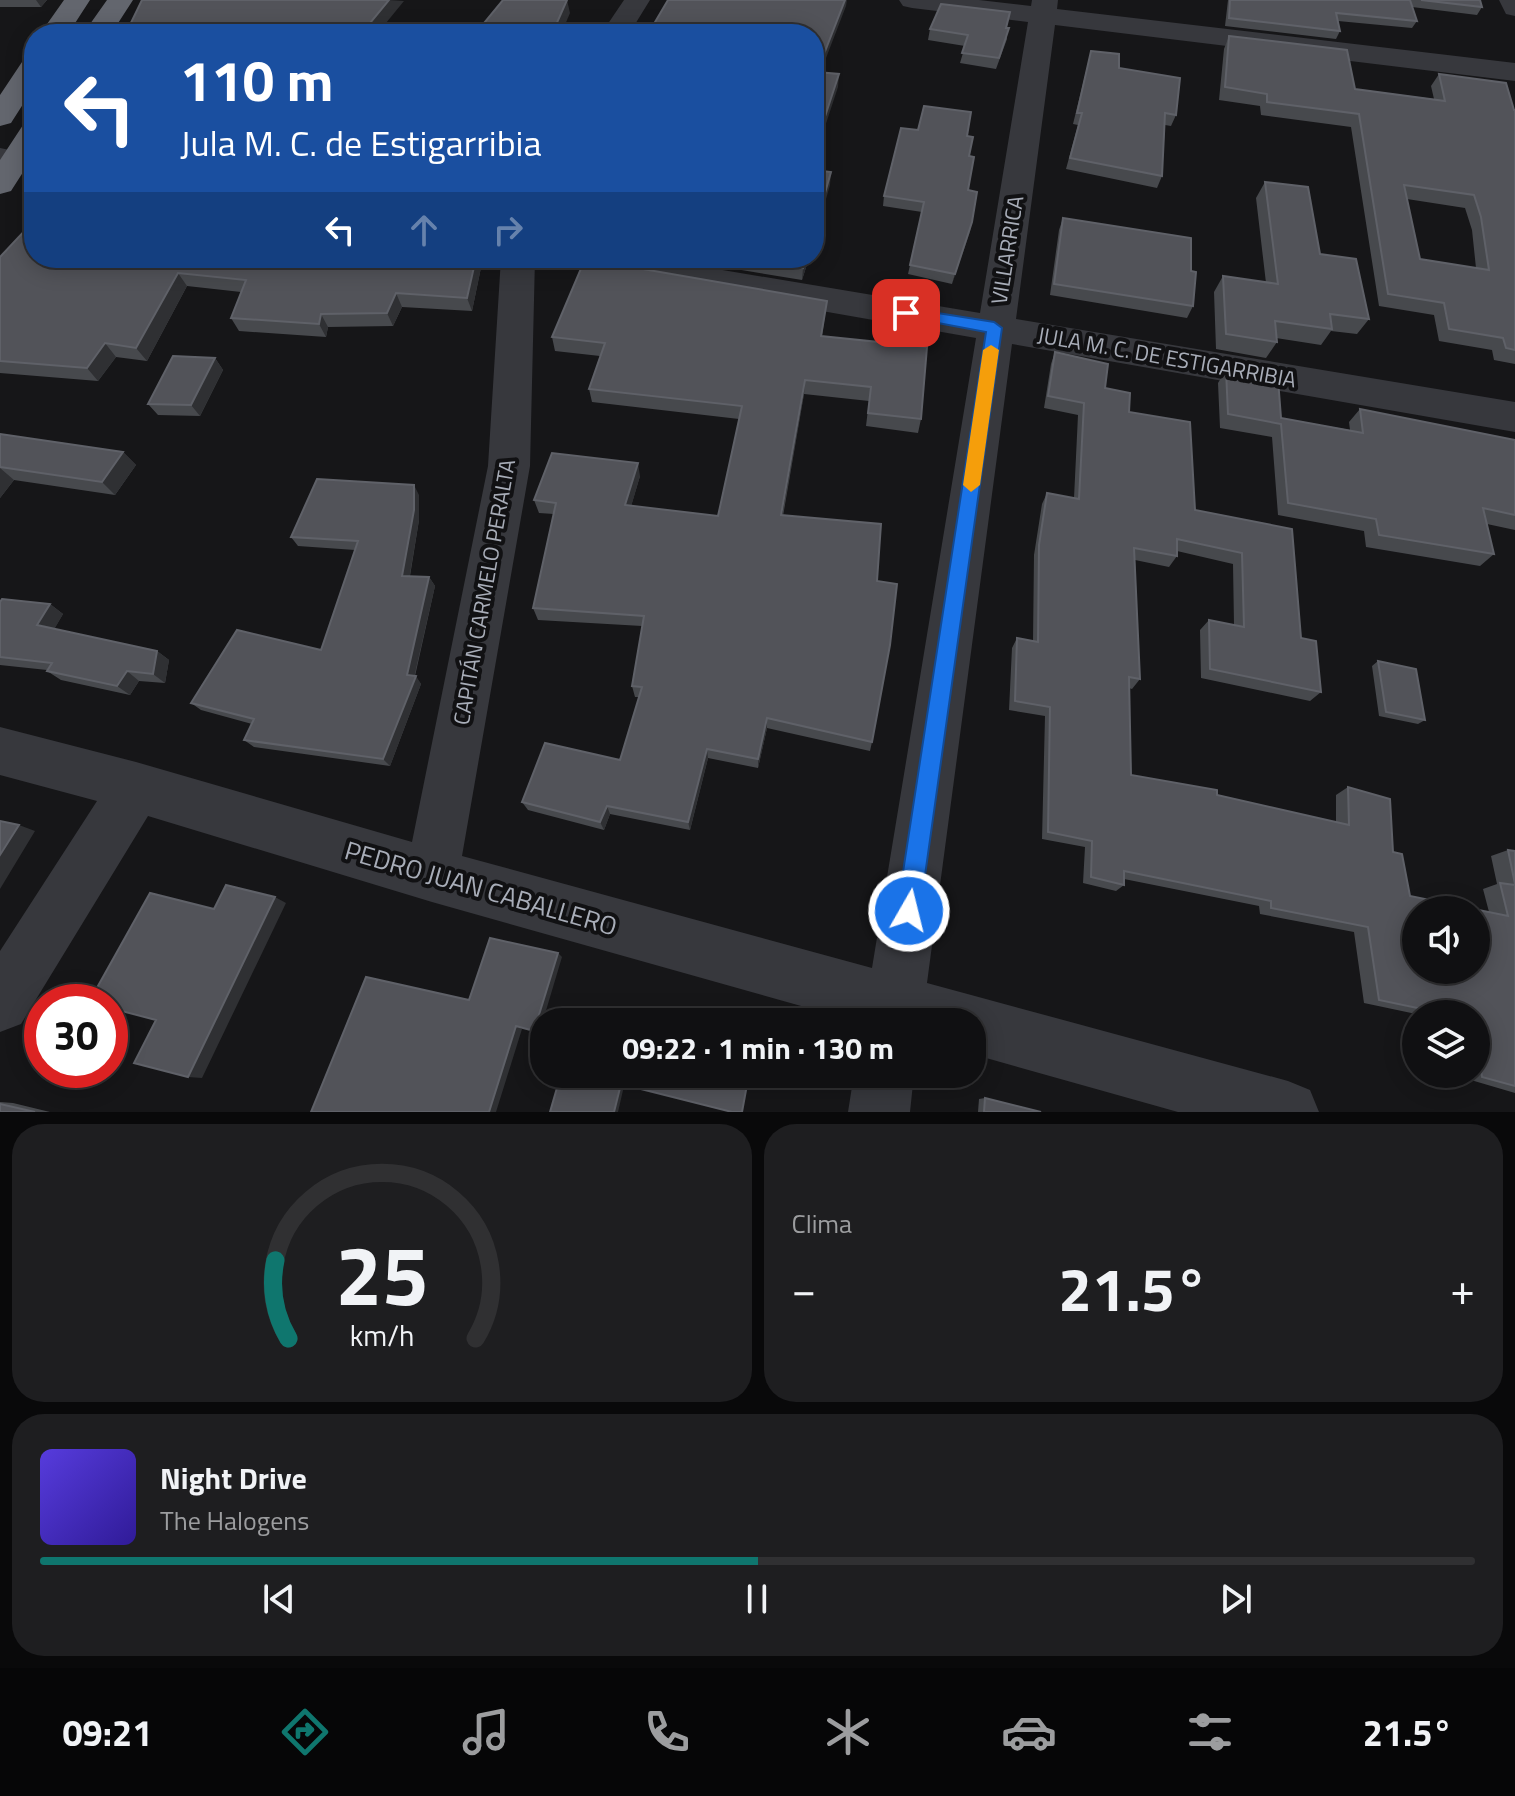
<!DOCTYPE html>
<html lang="es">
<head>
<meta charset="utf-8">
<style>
  :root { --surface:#101012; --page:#1e1e20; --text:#f1f3f6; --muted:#9c9d9f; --line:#303032; --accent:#0f766e }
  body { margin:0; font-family:"Titillium Web",sans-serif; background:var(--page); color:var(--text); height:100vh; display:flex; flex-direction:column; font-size:30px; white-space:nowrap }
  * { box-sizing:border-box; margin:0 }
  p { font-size:26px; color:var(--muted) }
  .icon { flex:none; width:44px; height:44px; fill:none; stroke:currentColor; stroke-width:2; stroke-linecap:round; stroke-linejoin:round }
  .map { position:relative; height:1112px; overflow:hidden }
  .side { display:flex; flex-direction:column; gap:12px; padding:12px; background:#09090a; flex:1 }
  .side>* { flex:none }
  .top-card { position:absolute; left:24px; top:24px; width:800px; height:244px; border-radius:32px; box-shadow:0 4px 20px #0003,0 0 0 2px var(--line); background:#1a4fa0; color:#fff; overflow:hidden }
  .fabs { position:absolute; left:1402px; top:896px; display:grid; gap:16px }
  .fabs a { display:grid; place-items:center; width:88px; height:88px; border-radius:50%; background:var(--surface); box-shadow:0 4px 20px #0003,0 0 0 2px var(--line); font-size:40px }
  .speed { position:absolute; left:24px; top:984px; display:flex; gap:16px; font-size:40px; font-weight:700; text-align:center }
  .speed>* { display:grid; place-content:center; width:104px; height:104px; border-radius:50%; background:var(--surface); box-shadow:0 4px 20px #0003,0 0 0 2px var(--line); line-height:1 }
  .speed .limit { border:12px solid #d22; background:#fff; color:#111 }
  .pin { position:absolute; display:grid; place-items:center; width:68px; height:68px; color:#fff; margin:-34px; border-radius:16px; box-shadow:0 4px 12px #0006 }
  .me { position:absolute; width:88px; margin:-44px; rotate:8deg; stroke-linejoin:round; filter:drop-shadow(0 0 6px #0008) }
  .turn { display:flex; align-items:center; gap:28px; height:168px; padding:0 24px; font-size:36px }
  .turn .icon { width:104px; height:104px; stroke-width:2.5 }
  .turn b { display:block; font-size:56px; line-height:68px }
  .lanes { display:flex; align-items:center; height:76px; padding:0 24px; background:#0003; justify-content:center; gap:40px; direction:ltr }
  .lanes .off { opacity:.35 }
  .big { font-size:60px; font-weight:700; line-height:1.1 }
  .side .widget { flex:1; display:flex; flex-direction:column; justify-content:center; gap:12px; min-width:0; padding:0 28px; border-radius:32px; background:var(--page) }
  .side .dial { align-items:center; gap:0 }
  .dial svg { height:208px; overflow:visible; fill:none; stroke:var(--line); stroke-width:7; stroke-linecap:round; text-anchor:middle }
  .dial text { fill:var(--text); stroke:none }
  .song { display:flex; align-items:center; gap:24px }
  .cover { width:96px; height:96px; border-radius:12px; background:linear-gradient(135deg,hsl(250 70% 55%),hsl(250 70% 35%)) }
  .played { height:8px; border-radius:4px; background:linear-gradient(90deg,var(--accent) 50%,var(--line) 50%) }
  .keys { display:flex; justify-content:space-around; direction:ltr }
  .heat { display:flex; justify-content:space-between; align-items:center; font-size:44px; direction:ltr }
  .side .tiles { flex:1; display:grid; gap:12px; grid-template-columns:1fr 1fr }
  .widget:last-child { grid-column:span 2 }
  .trip { position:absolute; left:530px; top:1008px; width:456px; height:80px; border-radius:32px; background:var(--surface); box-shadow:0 4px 20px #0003,0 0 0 2px var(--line); font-weight:700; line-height:80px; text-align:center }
  .tabs { display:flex; height:128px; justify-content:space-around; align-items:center; background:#060607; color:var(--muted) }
  .tabs .icon { width:56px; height:56px }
  .tabs .on { color:var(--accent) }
  .tabs b { font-size:36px; color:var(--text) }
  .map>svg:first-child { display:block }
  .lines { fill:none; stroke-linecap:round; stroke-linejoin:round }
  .minor { fill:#37383d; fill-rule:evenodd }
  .highway { fill:#63666e; fill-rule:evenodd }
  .wall { fill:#47494d; fill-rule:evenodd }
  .shaded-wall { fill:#2f3033 }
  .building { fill:#525359; stroke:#5f6168; stroke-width:2; fill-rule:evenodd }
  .route { fill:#1a73e8; stroke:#114b97; stroke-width:2 }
  .slow { fill:#f59e0b }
  .labels { text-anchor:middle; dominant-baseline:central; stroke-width:8; stroke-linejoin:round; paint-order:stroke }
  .street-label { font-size:22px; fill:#a8adb8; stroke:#111113 }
  .near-street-label { font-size:26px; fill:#a8adb8; stroke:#111113 }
</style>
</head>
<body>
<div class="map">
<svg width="1515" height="1112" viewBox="0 0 1515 1112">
  <rect width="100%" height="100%" fill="#161618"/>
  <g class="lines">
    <path class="minor" d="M624,0H650L629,34H601Z
      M899,0H979L1031,6L1032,0H1058L1057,9L1515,63V81L1055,25L1016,319L1515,402V432L1012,344L927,983L1288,1081L1310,1090L1319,1112H1178L972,1054V1022H858L432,902L148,816L21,1024L0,1032V951L97,801L0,775V727L136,762L412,842L488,466L501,258H535L530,466L462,856L872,968L976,338L583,269L571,266L566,258H651L980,313L1028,22L912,8L903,6Z
      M1499,0H1515V16L1506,14Z
      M0,148L34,155V173L0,166Z
      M854,1074H914L910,1112H848Z"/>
    <path class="highway" d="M64,0H90L68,34H40Z
      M107,0H133L111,34H83Z
      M34,56V87L11,123L0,126V95L24,59Z
      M34,122V155L11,191L0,194V160L23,125Z"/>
  </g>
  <path class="wall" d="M0,0H47L41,7H0Z
    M1228,0H1480L1482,7L1477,15L1412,7L1417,21L1412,28L1338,21L1340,31L1336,39L1225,26Z
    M1006,28L1007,39L996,69L960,63L965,46L928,40L930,29Z
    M1229,36L1355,89L1434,99L1431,86L1439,74L1515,110V364L1494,360L1492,350L1439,341L1434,315L1379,306L1351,127L1261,115L1260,106L1219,100L1224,49ZM1407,199L1465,208L1472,230L1476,268L1420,259Z
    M1091,51L1119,68L1176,115L1171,126L1165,125L1162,176L1157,188L1066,169L1078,125L1073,124Z
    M967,136L969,156L968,190L972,222L952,284L908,274L922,212L883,206L884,196Z
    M1265,182L1369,319L1357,334L1331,331L1321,345L1276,338L1277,342L1266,358L1216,349L1214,292L1223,276L1266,283L1256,198Z
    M1063,218L1191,271L1193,306L1187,318L1050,295L1059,230Z
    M0,257L34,258H483L472,311L402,307L393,326L328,327L326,337L239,331L231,318L241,292L187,286L147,361L116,357L98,381L0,373Z
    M669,258H809L802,280Z
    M827,301L822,336L921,419L918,433L866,426L869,401L804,394L783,516L877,581L872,742L870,751L767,728L758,768L708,758L690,830L610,814L604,830L528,810L522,802L620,760L639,697H635L632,686L642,626L538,620L533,608L554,514L539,513L534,500L640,476L631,506L718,516L739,419L592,402L589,389L600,356L555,351L552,337Z
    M1055,352L1105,388L1129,412L1195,510L1292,529L1301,638L1321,692L1310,701L1201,678L1200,630L1209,620L1234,625L1233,564L1177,551V556L1169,567L1135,560L1140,679L1132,689L1129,688L1131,775L1336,822V795L1348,787L1393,852L1410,896L1489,912L1483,889L1497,884L1491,856L1508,850L1515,851V1093L1464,1078V1074H1476V1014H1416L1364,1003L1354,932L1260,914L1259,906L1124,879V885L1116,891L1083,883L1085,847L1042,839L1045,716L1009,710L1012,648L1017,638L1033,641L1034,555L1042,504L1047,493L1074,498L1078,415L1044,408L1051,364Z
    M215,358L223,370L200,416L158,415L148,404Z
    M1226,370L1281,418L1350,430L1349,422L1360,409L1515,440V530L1487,524L1494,554L1480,566L1366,547L1364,531L1278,515L1272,437L1220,428L1218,383Z
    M0,434L123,452L136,465L115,495L14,480L0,498Z
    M419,495V520L410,576L429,577L435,586L415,676L421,684L390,766L254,747L244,740L252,724L201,710L191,703L321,650L355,550L298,546L291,537Z
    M0,602L50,604L63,614L54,629L157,651L169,660L165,683L139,681L130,695L61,680L47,671V670L0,665Z
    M1378,661L1425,720L1418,724L1379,716L1372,666Z
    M985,1098L1041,1112H978L979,1099Z
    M0,1102L13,1103L50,1112H0Z"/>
  <path class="shaded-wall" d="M36,0H47L41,7Z
    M389,0L404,1L377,34H361Z
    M567,0L570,13L561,34H552Z
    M845,0H847L846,6L816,84L817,72Z
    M839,74L838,87L814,160V150Z
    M831,172L830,185L814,241V231Z
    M972,222L970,232L952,284L955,274Z
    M476,258H483L472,311L467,298Z
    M806,258H809L802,280L803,268Z
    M178,273L187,286L147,361L136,348Z
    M396,293L402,307L393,326L387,313Z
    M321,314L328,327L326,337L319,324Z
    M105,343L116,357L98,381L87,368Z
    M215,358L223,370L200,416L191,405Z
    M805,380L804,394L780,528L781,515Z
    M123,452L136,465L115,495L102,482Z
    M638,463L640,476L628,517L625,505Z
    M0,468L14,480L0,498Z
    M414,485L419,495V520L408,586L402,576Z
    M429,577L435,586L413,682L416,676L421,684L390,766L383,759L407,675Z
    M50,604L63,614L51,635L37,625Z
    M157,651L169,660L165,683L153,674Z
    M127,671L139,681L130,695L117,686Z
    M767,718V728L758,768V759Z
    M707,749L708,758L690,830L688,822Z
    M607,806L610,814L604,830L600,822Z
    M19,825L35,831L0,889V855Z
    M275,897L286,903L202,1078L188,1077Z
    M558,953L562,957L539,1034L534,1031Z
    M516,1026L522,1029L496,1112H489Z
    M621,1084L624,1086L618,1112H614Z"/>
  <path class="building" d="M142,0H389L361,34H119L121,31H127Z
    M503,0H567L552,34H475Z
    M668,0H845L817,72L839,74L814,150V34H648Z
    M1230,0H1410L1417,21L1336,13L1340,31L1229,18Z
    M1421,0H1480L1482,7Z
    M941,4L1010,12L1006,28H1009L999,58L962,53L968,35L930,29Z
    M1229,36L1347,50L1355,89L1445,101L1439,74L1506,83L1514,110H1515V350L1506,348L1503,338L1449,329L1444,303L1388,294L1359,114L1267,102V94L1225,87ZM1404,185L1474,195L1481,217L1489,270L1420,259Z
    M1091,51L1119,54V68L1180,78L1176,115L1165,113L1162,176L1070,158L1082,113H1077Z
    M924,106L971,112L967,136L973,137L969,156L974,157L968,190L977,192L972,222L955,274L910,265L924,202L884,196L901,128L918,130Z
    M814,170L831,172L814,231Z
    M1265,182L1308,187L1320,254L1356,259L1369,319L1330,314L1332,329L1275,321L1277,342L1226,334L1223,276L1278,284Z
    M1063,218L1191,238V271L1196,272L1193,306L1054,284Z
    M29,226L34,227V258H476L467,298L396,293L387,313L321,314L319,324L231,318L246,280L178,273L136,348L105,343L87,368L0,361V257Z
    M744,258H806L803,268Z
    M585,259L827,301L821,336L927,347L921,419L868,413L871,387L805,380L781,515L881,524L877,581L897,584L890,645L872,742L767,718L758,759L707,749L688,822L607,806L600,822L522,802L545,743L620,760L642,687L632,686L644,616L533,608L556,503L534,500L552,453L638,463L625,505L718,516L742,406L589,389L605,343L552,337Z
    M1055,352L1108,364L1105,388L1130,393L1129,412L1190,422L1195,510L1292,529L1301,638L1316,641L1321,692L1210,669L1209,620L1244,627L1242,553L1177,539V556L1134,548L1140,679L1129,677L1131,775L1217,790V795L1349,825L1348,787L1390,799L1393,852L1402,854L1410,896L1508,916L1500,883L1515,885V1086L1482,1077L1476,1031V1014H1446L1379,1000L1368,927L1271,908V901L1124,871V885L1091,877L1092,841L1048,832L1050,707L1015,701L1017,638L1038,642L1039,545L1047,493L1079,499L1084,403L1048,396ZM1416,910H1476V970H1416Z
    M173,356L215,358L191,405L148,404Z
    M1226,370L1278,379L1281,418L1363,433L1360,409L1515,440V515L1483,508L1494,554L1379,535L1376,519L1288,503L1281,424L1228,414Z
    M0,434L123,452L102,482L0,467Z
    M317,479L414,485V510L402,576L429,577L407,675L416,676L383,759L244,740L254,719L191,703L237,630L321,650L358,541L291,537Z
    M2,599L50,604L37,625L157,651L153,674L127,671L117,686L47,671L52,663L0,657V602Z
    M1378,661L1416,669L1425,720L1386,712Z
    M0,821L19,825L0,855Z
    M1508,850L1515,851V884Z
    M226,885L275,897L188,1077L134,1063L156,1020L110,1008V1002H89L150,893L214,909Z
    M490,938L558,953L534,1031L516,1026L489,1112H311L366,977L469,1000Z
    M544,1042V1059L540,1058Z
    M561,1074H749L742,1112H732L621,1084L614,1112H550Z
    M985,1098L1041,1112H984Z
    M0,1104L35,1112H0Z"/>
  <path class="route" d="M906,308L994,322L1002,328L920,911L917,919L909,923L901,919L897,911L986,332L901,316L899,313Z"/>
  <path class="slow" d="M991,345L999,350L980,485L971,492L963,485L983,350Z"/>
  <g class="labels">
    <g class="street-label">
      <text transform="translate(1007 250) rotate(-81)">VILLARRICA</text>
      <text transform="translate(1167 357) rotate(10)">JULA M. C. DE ESTIGARRIBIA</text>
      <text transform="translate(484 592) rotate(-80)">CAPITÁN CARMELO PERALTA</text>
    </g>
    <g class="near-street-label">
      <text transform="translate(481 888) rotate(16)">PEDRO JUAN CABALLERO</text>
    </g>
  </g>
</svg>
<div class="fabs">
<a><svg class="icon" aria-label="sound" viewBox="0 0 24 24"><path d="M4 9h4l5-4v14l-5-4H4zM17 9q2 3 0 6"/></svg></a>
<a><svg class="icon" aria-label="layers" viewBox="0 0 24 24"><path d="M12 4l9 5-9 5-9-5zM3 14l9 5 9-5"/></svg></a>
</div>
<div class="speed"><div class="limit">30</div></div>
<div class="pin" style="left:906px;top:313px;background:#d93025"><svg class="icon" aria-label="arrive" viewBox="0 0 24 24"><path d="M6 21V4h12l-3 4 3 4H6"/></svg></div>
<svg class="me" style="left:909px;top:911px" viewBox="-20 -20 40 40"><circle r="17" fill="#1a73e8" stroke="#fff" stroke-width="3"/><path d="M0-11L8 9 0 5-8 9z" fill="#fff"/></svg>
<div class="trip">09:22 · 1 min · 130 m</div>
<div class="top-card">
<div class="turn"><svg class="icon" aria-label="left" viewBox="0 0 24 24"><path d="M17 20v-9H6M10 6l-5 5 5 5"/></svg><div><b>110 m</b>Jula M. C. de Estigarribia</div></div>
<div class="lanes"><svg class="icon" aria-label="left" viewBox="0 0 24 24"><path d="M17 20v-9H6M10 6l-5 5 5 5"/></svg><svg class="icon off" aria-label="ahead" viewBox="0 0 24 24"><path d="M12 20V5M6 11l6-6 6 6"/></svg><svg class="icon off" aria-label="right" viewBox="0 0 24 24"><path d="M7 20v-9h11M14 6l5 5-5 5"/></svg></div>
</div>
</div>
<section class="side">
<div class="tiles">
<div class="widget dial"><svg viewBox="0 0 100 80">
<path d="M14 69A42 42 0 1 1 86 69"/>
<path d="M14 69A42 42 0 0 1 9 39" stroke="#0f766e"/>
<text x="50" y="56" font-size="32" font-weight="700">25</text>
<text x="50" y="72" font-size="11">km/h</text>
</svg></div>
<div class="widget"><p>Clima</p>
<div class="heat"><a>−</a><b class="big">21.5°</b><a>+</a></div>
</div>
<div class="widget">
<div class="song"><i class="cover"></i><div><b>Night Drive</b><p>The Halogens</p></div></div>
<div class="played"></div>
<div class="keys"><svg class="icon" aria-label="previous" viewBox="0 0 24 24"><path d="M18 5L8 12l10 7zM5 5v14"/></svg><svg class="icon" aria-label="pause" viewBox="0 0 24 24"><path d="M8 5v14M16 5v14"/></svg><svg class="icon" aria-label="next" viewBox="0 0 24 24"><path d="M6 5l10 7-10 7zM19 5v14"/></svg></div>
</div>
</div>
</section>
<nav class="tabs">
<b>09:21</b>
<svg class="icon on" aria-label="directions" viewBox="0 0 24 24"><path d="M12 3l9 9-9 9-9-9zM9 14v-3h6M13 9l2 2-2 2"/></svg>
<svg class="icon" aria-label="music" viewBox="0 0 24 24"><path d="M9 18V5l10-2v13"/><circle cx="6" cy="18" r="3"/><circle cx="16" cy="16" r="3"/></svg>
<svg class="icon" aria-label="phone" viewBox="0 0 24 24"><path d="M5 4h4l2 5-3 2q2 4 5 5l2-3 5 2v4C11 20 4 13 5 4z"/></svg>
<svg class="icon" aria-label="climate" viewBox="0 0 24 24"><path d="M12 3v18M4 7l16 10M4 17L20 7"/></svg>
<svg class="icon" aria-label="car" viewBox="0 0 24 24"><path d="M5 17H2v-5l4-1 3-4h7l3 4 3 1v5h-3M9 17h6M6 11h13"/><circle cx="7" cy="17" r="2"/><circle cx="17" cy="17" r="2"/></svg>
<svg class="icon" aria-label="filters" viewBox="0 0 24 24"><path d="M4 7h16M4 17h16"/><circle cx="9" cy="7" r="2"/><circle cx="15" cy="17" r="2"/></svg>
<b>21.5°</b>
</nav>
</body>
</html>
